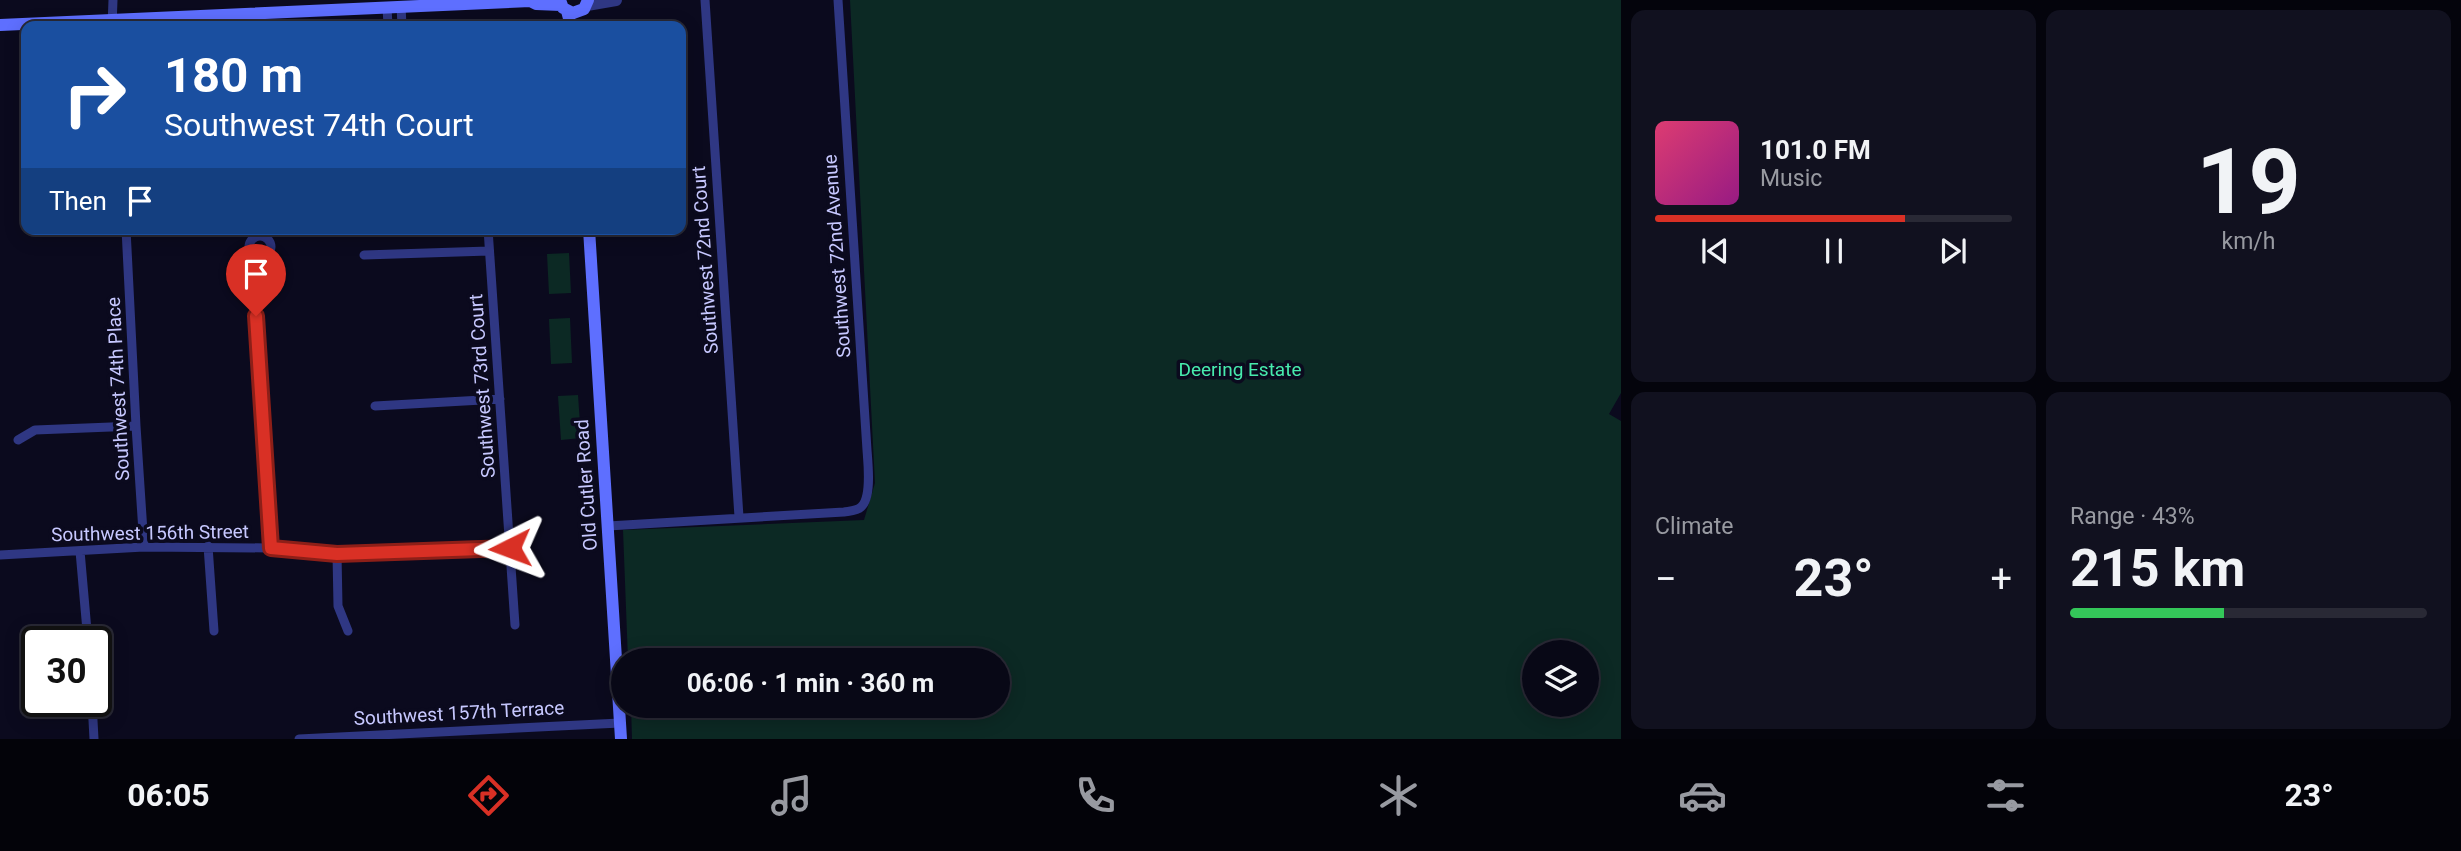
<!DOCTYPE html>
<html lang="en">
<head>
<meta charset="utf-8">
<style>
  :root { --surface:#080816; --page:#11111f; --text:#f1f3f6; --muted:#989aa1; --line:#292935; --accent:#d93025 }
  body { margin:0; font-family:Roboto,sans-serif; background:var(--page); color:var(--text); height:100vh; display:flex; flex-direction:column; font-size:26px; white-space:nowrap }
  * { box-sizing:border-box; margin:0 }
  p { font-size:23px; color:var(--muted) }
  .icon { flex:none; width:38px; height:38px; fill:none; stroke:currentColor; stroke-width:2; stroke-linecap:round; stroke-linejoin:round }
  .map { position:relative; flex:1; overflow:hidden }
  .panel { display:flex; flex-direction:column; gap:10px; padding:10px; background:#04040c; width:840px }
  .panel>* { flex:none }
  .top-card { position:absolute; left:21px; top:21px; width:665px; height:214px; border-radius:14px; box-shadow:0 4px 18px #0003,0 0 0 2px var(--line); background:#1a4fa0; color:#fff; overflow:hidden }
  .controls { position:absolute; left:1522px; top:640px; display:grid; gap:14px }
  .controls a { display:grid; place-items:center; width:77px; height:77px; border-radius:50%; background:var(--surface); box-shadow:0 4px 18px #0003,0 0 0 2px var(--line); font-size:35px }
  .speed { position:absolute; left:21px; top:626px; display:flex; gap:14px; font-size:35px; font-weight:700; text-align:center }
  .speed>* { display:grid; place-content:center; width:91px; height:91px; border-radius:50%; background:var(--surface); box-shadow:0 4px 18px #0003,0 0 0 2px var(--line); line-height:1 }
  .speed .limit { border:4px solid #111; border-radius:10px; background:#fff; color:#111 }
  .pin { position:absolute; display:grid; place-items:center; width:60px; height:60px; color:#fff; margin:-72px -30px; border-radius:50% 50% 50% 0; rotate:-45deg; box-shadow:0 0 7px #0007 }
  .pin .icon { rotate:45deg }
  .me { position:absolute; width:77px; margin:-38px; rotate:267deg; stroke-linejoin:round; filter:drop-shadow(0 0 5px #0008) }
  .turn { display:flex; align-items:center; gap:24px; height:147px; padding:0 28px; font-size:32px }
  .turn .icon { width:91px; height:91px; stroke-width:2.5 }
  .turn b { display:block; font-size:49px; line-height:60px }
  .then { display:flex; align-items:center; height:66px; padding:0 28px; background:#0003; gap:14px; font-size:26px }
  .big { font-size:52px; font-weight:700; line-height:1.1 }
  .panel .tile { flex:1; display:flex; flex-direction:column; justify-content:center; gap:10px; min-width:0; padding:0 24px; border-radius:14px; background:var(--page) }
  .panel .dial { align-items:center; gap:0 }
  .dial b { font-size:91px; line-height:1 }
  .song { display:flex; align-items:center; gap:21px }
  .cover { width:84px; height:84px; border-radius:10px; background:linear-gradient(135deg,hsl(340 70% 55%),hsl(310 70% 35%)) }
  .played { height:7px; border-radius:4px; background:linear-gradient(90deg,var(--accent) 70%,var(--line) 70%) }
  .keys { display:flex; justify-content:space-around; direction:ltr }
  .heat { display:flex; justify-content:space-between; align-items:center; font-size:38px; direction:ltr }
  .charge { height:10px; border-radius:5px; background:linear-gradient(90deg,#34c759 43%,var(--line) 0) }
  .panel .tiles { flex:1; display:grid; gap:10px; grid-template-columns:repeat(2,1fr) }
  .trip { position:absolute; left:611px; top:648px; width:399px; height:70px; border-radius:35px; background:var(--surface); box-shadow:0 4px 18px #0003,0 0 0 2px var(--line); font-weight:700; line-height:70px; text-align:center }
  .tabs { display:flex; height:112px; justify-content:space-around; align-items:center; background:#030309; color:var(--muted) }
  .tabs .icon { width:49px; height:49px }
  .tabs .on { color:var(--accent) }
  .tabs b { font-size:32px; color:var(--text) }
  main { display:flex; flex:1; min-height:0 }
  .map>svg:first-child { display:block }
  .green { fill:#0c2924; fill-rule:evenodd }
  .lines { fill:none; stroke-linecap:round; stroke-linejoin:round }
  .minor { stroke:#2f3783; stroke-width:9 }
  .tertiary { stroke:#2f3783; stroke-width:12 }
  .secondary { stroke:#5e6fff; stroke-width:12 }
  .route-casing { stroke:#8d1f18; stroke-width:18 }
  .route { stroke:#d93025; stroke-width:12 }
  .labels { text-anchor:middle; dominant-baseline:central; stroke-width:7; stroke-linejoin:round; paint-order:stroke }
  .street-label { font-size:19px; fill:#c7c8ff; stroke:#0b0a1e }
  .park-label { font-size:19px; fill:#47ebad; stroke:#0b0a1e }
</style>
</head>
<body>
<main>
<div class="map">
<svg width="1621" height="739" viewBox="0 0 1621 739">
  <rect width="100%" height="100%" fill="#0b0a1e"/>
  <path class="green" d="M850,0H1621V393L1609,414L1621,421V739H632L631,705H998V660H628L623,530L864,520L875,483ZM1535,653H1587V705H1535Z
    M569,253L571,293L549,294L547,254Z
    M570,318L572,363L551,364L549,319Z
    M578,395L581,438L561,440L558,396Z"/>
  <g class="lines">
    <path class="minor" d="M705,0L739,517
      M401,6L402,26
      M387,7L388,26
      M237,15L238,26
      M112,26L113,0
      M126,229L136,426L144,547
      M488,229L515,625
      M249 247a11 11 0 1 1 22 0a11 11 0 1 1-22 0Z
      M364,255L489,251
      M256,316L271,548
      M375,406L500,399
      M18,440L35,430L136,426
      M608,526L844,512C850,511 857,511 861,507C872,498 868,464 867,450L838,0
      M208,546L214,631
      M80,551L88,642
      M337,554L338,606L348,631
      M0,555L144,547L271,548L337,554L510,548
      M92,702L94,739
      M299,739L620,723"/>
    <path class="tertiary" d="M587,5L616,0"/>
    <path class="secondary" d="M560,0L563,8L573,13L584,9L588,0
      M567,11L571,26
      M0,25L530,1L536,4L561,5
      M589,229L621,739"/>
  </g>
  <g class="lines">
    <g class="route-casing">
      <path id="route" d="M256,316L271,548L337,554L510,548"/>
    </g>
    <use href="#route" class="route"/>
  </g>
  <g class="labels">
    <g class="street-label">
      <text transform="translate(837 256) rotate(-94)">Southwest 72nd Avenue</text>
      <text transform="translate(705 260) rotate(-94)">Southwest 72nd Court</text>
      <text transform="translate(482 386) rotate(-94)">Southwest 73rd Court</text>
      <text transform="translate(118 389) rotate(-93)">Southwest 74th Place</text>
      <text transform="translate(586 485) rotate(-94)">Old Cutler Road</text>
      <text transform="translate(150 533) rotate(-1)">Southwest 156th Street</text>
      <text transform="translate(459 713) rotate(-3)">Southwest 157th Terrace</text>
    </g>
    <g class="park-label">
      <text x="1240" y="369">Deering Estate</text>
    </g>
  </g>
</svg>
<div class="controls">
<a><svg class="icon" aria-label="layers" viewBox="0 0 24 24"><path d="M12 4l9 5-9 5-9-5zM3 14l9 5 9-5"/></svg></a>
</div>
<div class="speed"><div class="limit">30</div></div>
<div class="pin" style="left:256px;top:316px;background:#d93025"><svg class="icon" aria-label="arrive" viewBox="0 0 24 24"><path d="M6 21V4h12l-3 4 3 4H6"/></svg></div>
<svg class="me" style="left:510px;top:548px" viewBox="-20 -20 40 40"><path d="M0-17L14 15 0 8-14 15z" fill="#d93025" stroke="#fff" stroke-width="4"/></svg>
<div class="trip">06:06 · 1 min · 360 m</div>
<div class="top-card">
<div class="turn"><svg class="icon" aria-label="right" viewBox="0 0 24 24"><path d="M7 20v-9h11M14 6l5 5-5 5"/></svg><div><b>180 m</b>Southwest 74th Court</div></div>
<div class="then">Then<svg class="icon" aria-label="arrive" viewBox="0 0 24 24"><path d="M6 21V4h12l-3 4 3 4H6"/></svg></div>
</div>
</div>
<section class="panel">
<div class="tiles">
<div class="tile">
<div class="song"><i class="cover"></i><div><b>101.0 FM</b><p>Music</p></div></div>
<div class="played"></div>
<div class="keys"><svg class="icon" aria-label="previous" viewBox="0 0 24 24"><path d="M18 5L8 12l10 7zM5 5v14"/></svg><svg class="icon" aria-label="pause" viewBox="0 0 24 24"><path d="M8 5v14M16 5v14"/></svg><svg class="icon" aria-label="next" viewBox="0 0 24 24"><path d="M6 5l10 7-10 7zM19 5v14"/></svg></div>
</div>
<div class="tile dial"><b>19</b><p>km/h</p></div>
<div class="tile"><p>Climate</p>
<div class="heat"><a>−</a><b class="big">23°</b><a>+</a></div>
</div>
<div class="tile"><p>Range · 43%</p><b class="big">215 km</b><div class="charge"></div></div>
</div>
</section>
</main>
<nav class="tabs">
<b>06:05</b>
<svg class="icon on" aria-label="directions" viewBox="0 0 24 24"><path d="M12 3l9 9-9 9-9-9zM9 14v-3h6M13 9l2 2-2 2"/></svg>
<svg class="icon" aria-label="music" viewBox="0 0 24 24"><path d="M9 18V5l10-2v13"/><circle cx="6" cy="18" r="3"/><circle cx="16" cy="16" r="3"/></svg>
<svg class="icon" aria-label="phone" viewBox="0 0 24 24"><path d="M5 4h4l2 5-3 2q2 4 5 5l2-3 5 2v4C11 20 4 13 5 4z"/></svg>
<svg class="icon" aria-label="climate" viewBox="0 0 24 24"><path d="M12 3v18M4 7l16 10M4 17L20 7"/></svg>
<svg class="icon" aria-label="car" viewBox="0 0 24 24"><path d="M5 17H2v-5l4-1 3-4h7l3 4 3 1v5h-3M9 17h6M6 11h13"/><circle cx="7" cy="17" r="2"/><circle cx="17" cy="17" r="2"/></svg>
<svg class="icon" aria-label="filters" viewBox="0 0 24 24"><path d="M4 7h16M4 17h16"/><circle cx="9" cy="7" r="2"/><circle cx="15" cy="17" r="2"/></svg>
<b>23°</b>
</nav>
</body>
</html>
